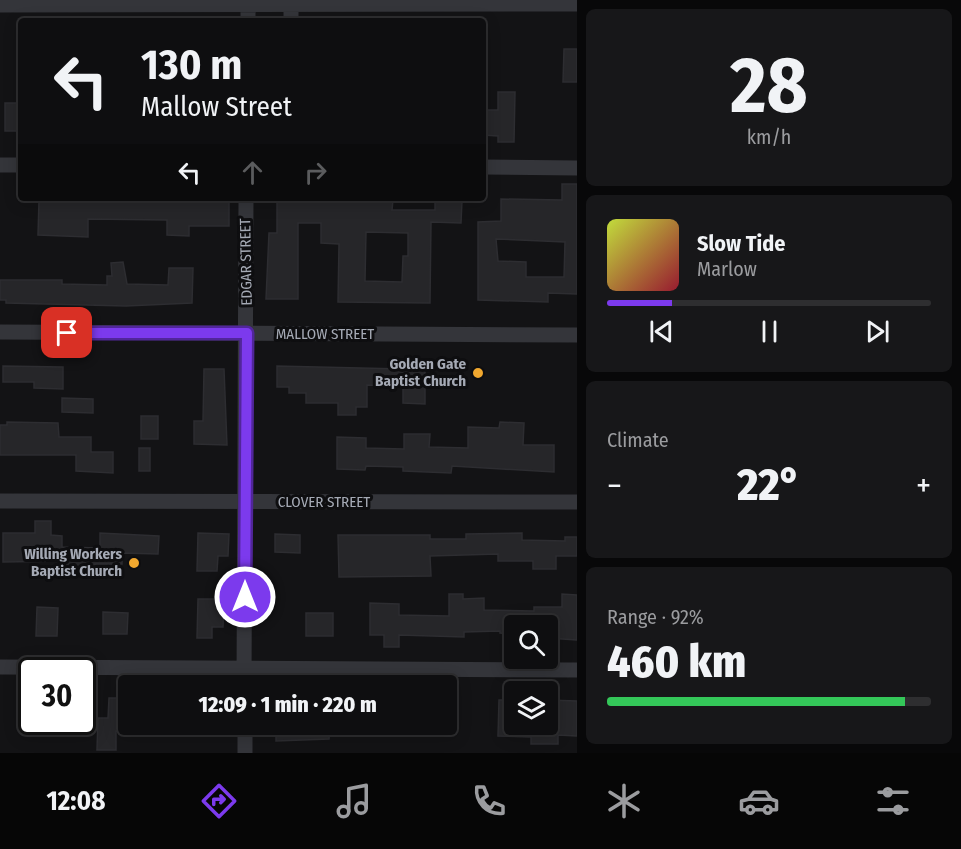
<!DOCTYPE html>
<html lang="en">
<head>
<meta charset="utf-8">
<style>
  :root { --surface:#0e0e10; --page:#171719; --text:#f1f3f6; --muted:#9b9c9f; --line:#2e2e30; --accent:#7c3aed }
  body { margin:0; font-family:"Fira Sans Condensed",sans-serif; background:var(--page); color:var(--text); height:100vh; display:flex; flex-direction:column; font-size:22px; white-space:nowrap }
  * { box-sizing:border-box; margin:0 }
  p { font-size:20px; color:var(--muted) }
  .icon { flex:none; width:33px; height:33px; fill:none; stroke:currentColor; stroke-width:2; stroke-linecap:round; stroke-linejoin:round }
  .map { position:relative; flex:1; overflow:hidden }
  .drawer { display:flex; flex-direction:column; gap:9px; padding:9px; background:#080809; width:384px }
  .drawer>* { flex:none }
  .banner { position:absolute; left:18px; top:18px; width:468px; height:183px; border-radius:6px; box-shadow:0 3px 15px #0003,0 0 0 2px var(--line); background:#0e0e10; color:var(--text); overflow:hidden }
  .fabs { position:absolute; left:504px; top:615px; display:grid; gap:12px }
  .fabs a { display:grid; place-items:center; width:54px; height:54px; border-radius:6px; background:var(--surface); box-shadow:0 3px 15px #0003,0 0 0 2px var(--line); font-size:30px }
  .speed { position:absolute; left:18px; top:657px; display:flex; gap:12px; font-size:30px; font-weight:700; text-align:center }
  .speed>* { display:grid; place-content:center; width:78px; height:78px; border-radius:50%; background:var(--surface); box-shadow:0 3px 15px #0003,0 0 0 2px var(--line); line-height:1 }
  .speed .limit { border:3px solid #111; border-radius:9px; background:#fff; color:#111 }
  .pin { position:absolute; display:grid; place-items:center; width:51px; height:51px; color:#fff; margin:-26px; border-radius:12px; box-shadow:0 3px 9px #0006 }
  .me { position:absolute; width:66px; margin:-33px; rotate:0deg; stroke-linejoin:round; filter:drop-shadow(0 0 4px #0008) }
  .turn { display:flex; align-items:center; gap:21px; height:126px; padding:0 24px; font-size:27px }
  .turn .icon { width:78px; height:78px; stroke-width:2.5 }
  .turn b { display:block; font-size:42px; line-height:51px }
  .lanes { display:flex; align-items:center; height:57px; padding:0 24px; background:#0003; justify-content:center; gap:30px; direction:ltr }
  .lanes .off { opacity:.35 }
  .big { font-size:45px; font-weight:800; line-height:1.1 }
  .drawer .tile { flex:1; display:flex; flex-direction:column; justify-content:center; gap:9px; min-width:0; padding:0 21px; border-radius:9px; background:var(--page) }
  .drawer .dial { align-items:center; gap:0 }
  .dial b { font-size:78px; line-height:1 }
  .song { display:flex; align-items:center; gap:18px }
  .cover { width:72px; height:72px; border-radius:9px; background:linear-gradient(135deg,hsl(70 70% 55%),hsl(350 70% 35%)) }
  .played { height:6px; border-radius:3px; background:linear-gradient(90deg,var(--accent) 20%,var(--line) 20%) }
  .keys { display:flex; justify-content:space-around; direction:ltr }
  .heat { display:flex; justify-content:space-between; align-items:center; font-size:33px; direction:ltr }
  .charge { height:9px; border-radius:4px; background:linear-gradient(90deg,#34c759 92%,var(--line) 0) }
  .trip { position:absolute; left:118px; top:675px; width:339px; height:60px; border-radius:6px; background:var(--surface); box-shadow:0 3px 15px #0003,0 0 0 2px var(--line); font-weight:800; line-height:60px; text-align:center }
  .tab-bar { display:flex; height:96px; justify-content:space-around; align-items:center; background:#060606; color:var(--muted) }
  .tab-bar .icon { width:42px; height:42px }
  .tab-bar .current { color:var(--accent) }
  .tab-bar b { font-size:27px; color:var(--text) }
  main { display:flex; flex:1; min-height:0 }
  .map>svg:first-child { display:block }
  .building { fill:#262629; stroke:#2d2d31; stroke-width:1.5; fill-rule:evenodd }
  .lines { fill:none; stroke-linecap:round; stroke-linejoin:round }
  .minor { stroke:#34353a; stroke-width:15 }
  .route-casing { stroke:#51269a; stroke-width:15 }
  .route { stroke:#7c3aed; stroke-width:10 }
  .poi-dot { fill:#f1a82f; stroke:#0e0e10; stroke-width:2 }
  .labels { text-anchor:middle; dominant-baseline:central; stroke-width:6; stroke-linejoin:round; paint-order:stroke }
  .street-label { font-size:15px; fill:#a5aab5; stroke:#0e0e10 }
  .poi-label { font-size:15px; font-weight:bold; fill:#a5aab5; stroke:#0e0e10; text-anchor:end }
</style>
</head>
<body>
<main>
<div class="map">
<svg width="577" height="753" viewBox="0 0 577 753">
  <rect width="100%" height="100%" fill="#131315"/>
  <path class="building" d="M564,49H577V82H563Z
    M498,92H515L514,142H498V136L483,135V110H498Z
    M5,103H21V131H5Z
    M562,184H577V294L548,293V302L478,300V222L501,221V199L562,200ZM496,239L565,242L564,277H526V262L498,261Z
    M132,198L229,199V226H189V236L167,235V220L88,219V237L38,235L39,200L99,201Z
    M351,198L393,200L392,210H435V200L462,201L461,223L431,222L430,303L338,302L339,244L321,243V223H298V299H266L269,233H277V202H351ZM366,232L408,233V256H403L402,282L365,281Z
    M123,262L127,284L168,285L169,268H193L192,303L126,306L6,303V300H0V280H62V284L107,285V276H112L111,263Z
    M403,365H425V404L403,403V386L367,385V407H356V415H338V403H306V393H289V387H277V366L403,369Z
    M3,366L63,367V389L34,388V382H3Z
    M204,369H224L227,445L194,444V421H203Z
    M62,398L93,399V413L62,412Z
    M141,416H158V439H141Z
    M7,422L58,423L59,437H91V452H113V473L76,471V455H0V425H7Z
    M500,422L524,423L523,445H554V472L452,466L451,473L403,471V467L366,466L365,470L337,469V437L366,438V448L404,449V434H430L429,447L468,448V427L499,428Z
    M139,448H150V471H139Z
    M35,521H51V535L62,536V547L100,548V533L159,536L158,554L122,553V564H95L94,575L66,574V561L3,562V533H35Z
    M198,533L229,534L228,556H218L217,571H197Z
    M522,533V540L565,541V537H577V556H556V569H533V561H498V554L430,556L431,576L339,577L338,535H430V539H466V534Z
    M275,534L300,535V553L275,552Z
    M449,594H463V599L484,598V610L534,611V607H562V594L577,595V640L548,638V626H514V634L500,633V631L464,632V637L399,635V647H384V635H370V603L399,604V615L449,616Z
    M198,599H224L223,627H212V638H197Z
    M37,607L58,608L57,636H36Z
    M103,612L128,613L127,634H103Z
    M306,613H333V636H306Z
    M109,698H128L127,731H116V750H97L98,718H108Z
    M499,700H514V724H548V700L577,701V736L558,735V744H531V737L498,736Z
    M276,724H330L329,739L276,741Z"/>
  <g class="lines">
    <path class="minor" d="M0,5L577,4
      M291,5V21
      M248,21V0
      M0,165H21
      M483,167L577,168
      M0,332L577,335
      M0,501L577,502
      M0,667L577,670
      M244,686L246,198
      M245,724V753"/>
  </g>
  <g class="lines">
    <g class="route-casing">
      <path id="route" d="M67,333H247L245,597"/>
    </g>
    <use href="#route" class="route"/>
  </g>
  <g class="poi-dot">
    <circle cx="478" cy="373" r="6"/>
    <circle cx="134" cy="563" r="6"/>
  </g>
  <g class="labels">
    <g class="street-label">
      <text transform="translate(246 262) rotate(-91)">EDGAR STREET</text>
      <text x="325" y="334">MALLOW STREET</text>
      <text x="324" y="502">CLOVER STREET</text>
    </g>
    <g class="poi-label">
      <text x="466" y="364">Golden Gate<tspan x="466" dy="17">Baptist Church</tspan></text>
      <text x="122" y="554">Willing Workers<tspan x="122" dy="17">Baptist Church</tspan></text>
    </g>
  </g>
</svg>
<div class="fabs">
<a><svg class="icon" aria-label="search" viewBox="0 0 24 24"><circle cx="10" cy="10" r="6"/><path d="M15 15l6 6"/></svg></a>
<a><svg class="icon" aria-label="layers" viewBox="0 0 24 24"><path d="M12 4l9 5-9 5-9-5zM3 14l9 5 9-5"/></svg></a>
</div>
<div class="speed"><div class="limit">30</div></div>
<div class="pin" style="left:67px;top:333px;background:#d93025"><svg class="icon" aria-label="arrive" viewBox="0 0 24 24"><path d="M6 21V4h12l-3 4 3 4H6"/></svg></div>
<svg class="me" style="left:245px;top:597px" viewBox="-20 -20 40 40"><circle r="17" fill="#7c3aed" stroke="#fff" stroke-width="3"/><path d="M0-11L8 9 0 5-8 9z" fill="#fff"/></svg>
<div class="trip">12:09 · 1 min · 220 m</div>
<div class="banner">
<div class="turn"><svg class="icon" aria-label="left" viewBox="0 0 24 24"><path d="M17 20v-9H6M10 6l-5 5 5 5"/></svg><div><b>130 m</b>Mallow Street</div></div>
<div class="lanes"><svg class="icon" aria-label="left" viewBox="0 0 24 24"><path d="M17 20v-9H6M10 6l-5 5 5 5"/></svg><svg class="icon off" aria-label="ahead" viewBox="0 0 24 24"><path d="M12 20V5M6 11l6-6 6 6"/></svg><svg class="icon off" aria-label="right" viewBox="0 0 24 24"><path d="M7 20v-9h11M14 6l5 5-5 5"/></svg></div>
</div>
</div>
<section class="drawer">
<div class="tile dial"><b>28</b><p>km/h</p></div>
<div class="tile">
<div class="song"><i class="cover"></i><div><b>Slow Tide</b><p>Marlow</p></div></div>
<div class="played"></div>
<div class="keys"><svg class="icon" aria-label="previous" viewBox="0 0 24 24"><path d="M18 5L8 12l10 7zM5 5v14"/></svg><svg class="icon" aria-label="pause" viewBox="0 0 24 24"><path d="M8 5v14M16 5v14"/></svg><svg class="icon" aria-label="next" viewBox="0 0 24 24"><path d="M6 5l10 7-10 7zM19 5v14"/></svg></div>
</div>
<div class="tile"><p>Climate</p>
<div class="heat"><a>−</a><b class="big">22°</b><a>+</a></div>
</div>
<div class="tile"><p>Range · 92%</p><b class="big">460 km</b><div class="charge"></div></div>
</section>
</main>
<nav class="tab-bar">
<b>12:08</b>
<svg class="icon current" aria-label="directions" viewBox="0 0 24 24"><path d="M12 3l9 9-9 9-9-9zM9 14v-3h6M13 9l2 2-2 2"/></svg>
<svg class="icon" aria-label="music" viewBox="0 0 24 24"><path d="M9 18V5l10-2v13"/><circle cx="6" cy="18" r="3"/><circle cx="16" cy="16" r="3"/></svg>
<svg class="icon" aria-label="phone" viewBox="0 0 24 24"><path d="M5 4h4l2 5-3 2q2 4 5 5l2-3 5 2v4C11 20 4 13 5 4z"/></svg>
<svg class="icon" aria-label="climate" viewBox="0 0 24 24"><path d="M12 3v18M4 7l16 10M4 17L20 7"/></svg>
<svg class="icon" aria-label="car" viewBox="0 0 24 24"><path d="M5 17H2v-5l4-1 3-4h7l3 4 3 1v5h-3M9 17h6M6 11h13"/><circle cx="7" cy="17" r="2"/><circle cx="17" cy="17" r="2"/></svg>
<svg class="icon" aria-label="filters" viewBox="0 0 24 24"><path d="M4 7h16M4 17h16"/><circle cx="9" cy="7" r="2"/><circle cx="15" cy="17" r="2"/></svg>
</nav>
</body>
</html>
